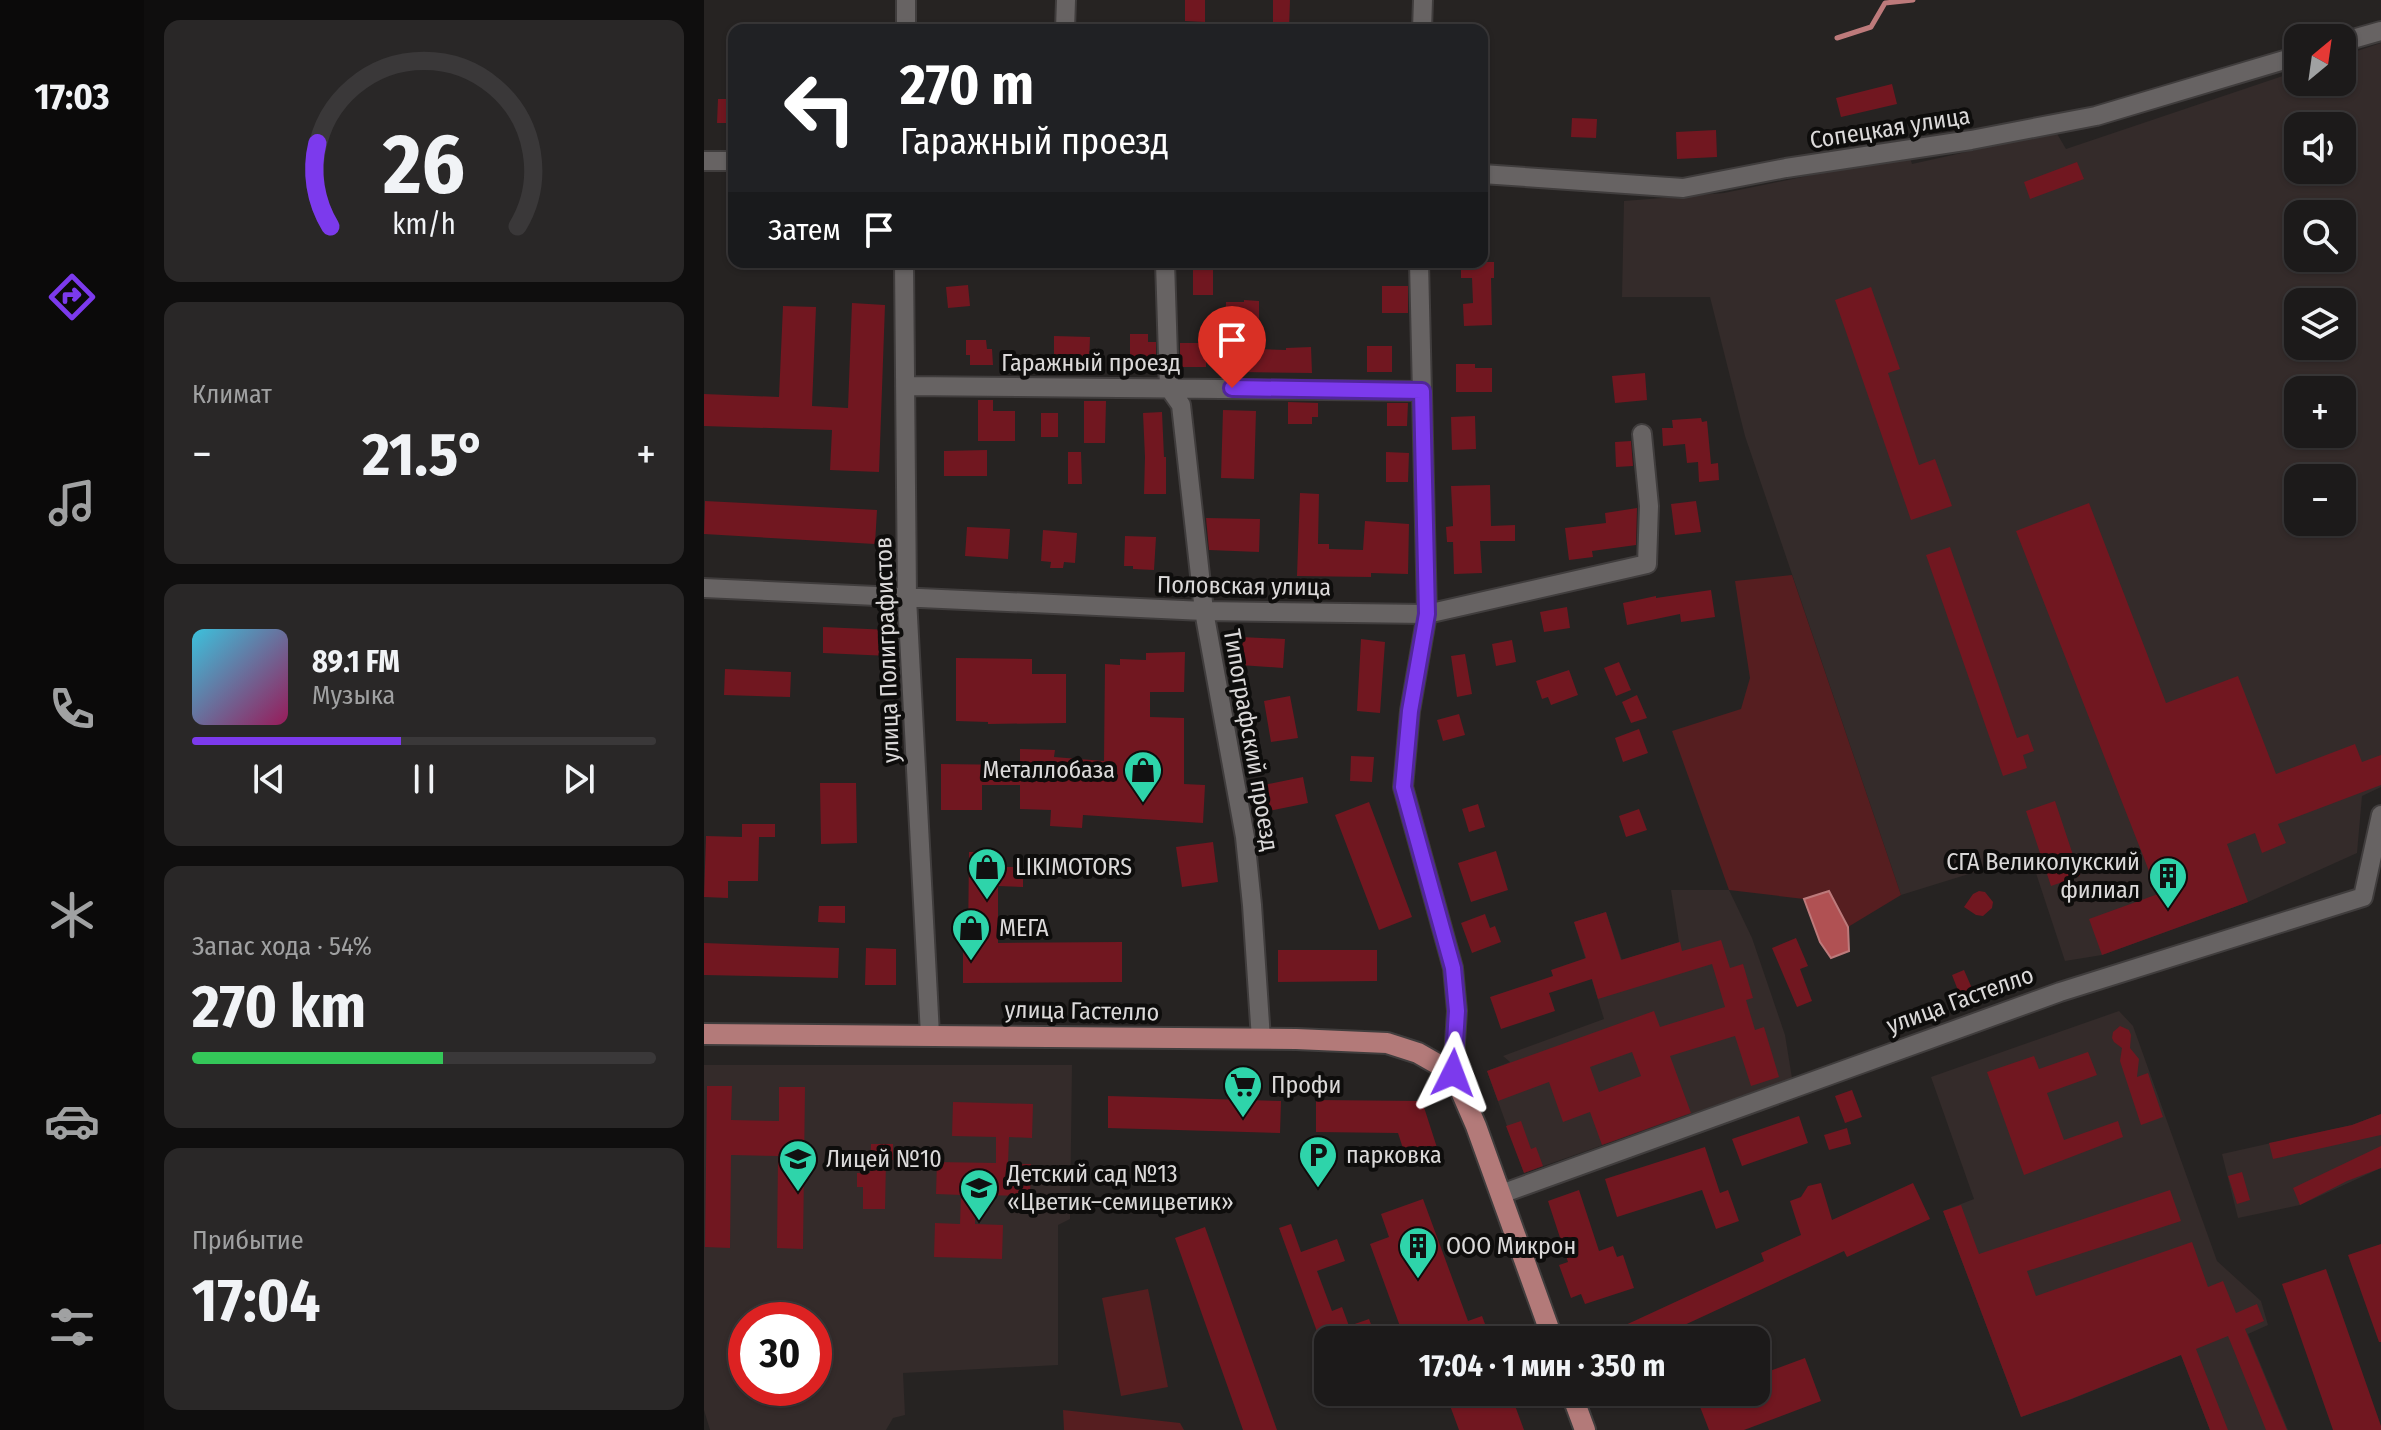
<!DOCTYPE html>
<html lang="ru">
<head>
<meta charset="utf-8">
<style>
  :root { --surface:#1c1a1a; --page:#292727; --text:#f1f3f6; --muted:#a0a1a2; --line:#3a3839; --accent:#7c3aed }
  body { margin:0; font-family:"Fira Sans Condensed",sans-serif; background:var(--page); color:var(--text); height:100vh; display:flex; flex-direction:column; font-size:30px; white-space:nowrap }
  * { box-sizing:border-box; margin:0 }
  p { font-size:26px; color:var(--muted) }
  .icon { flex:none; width:44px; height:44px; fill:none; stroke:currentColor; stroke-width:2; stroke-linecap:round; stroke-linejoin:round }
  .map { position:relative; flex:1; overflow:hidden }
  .drawer { display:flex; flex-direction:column; gap:20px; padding:20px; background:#0f0e0e; width:560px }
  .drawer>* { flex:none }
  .top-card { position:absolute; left:24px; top:24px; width:760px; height:244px; border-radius:16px; box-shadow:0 2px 6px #0004,0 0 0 2px var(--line); background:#202124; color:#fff; overflow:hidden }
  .needle { width:52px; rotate:29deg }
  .fabs { position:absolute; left:1580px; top:24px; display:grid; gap:16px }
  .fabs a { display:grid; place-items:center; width:72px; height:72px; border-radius:16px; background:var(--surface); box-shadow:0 2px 6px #0004,0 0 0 2px var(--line); font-size:40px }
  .speed { position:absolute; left:24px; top:1302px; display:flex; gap:16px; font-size:40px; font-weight:700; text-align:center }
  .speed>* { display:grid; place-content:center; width:104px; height:104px; border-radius:50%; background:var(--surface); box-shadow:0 2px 6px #0004,0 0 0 2px var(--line); line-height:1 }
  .speed .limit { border:12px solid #d22; background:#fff; color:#111 }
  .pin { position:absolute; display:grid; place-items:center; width:68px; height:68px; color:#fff; margin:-82px -34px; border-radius:50% 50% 50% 0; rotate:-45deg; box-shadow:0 0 8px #0007 }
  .pin .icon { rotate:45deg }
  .me { position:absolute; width:88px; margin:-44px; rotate:3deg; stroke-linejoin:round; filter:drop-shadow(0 0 6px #0008) }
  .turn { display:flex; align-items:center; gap:28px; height:168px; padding:0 40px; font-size:36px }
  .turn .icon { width:104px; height:104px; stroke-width:2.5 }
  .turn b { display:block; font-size:56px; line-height:68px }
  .then { display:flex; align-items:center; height:76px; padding:0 40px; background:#0003; gap:16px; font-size:30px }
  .big { font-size:60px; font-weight:700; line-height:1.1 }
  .drawer .card { flex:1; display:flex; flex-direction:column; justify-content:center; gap:12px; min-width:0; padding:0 28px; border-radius:16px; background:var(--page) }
  .drawer .dial { align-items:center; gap:0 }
  .dial svg { height:208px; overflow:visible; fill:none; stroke:var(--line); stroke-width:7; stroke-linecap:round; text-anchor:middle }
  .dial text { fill:var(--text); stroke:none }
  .song { display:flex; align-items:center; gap:24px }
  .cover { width:96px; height:96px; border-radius:12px; background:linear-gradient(135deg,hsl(190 70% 55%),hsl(330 70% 35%)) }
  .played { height:8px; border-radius:4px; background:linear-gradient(90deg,var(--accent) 45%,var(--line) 45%) }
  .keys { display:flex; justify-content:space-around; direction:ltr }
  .heat { display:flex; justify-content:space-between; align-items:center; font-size:44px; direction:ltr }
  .charge { height:12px; border-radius:6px; background:linear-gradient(90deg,#34c759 54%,var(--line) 0) }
  .trip { position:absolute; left:610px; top:1326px; width:456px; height:80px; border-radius:16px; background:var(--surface); box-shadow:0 2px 6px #0004,0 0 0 2px var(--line); font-weight:700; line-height:80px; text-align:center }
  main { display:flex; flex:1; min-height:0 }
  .menu { display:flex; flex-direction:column; width:144px; justify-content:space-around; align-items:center; background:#0b0a0a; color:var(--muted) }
  .menu .icon { width:56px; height:56px }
  .menu .current { color:var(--accent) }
  .menu b { font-size:36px; color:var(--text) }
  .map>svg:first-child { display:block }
  .built { fill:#342b2a; fill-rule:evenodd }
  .green { fill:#561e20 }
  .water { fill:#b05153; stroke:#bd7a7b; stroke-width:2 }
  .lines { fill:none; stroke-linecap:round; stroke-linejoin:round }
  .stream { stroke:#bd7a7b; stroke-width:5 }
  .building { fill:#711720; fill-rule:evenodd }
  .minor-casing { stroke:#403d3d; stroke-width:22 }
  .major-casing { stroke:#403d3d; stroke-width:24 }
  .minor { stroke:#676363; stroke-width:18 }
  .major { stroke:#b37a79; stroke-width:20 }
  .route-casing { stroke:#51269a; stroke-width:20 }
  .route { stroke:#7c3aed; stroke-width:14 }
  .labels { text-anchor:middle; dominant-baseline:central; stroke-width:8; stroke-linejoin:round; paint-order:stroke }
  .street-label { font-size:24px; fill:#dbd9d9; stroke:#0e0d0c }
  .poi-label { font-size:24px; fill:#dbd9d9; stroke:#0e0d0c; text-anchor:start }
</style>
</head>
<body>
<main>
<nav class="menu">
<b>17:03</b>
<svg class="icon current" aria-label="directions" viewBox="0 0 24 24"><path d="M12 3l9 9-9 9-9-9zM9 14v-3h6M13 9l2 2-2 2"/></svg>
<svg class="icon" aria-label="music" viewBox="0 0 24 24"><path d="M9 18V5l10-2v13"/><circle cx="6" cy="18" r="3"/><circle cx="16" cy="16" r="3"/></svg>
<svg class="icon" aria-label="phone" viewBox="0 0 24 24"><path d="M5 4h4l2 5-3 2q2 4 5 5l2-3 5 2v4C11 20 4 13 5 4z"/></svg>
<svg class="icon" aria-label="climate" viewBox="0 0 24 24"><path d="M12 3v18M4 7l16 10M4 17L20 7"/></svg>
<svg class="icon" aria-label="car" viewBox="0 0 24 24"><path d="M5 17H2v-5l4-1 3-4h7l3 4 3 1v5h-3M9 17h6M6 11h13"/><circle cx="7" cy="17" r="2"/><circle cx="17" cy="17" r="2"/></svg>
<svg class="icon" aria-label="filters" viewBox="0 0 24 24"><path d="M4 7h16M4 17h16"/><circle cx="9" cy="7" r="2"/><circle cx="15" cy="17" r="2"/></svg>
</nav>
<section class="drawer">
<div class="card dial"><svg viewBox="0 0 100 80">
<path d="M14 69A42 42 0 1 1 86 69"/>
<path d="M14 69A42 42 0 0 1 9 37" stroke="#7c3aed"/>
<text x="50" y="56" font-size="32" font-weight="700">26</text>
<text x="50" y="72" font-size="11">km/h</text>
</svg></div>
<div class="card"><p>Климат</p>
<div class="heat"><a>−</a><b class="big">21.5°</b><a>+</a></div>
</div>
<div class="card">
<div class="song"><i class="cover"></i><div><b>89.1 FM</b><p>Музыка</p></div></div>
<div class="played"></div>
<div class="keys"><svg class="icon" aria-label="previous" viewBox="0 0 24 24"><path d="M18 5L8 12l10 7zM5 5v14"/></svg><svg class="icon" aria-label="pause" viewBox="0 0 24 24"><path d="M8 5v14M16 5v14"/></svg><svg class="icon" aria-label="next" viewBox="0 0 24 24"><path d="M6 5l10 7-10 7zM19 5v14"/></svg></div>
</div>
<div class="card"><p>Запас хода · 54%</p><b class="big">270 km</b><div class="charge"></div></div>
<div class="card"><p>Прибытие</p><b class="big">17:04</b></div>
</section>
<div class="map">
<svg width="1677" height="1430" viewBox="0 0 1677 1430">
  <rect width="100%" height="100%" fill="#262322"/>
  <path class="built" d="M1677,43V787L1658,796L1653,853L1544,902L1398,955L1361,961L1326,855L1197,895L1041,436L1006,297H918L920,201L1020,193L1205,155L1208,164L1352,132L1362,149L1594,71V82H1638V56ZM1594,126H1638V170H1594ZM1594,214H1638V258H1594ZM1594,302H1638V346H1594ZM1594,390H1638V434H1594ZM1594,478H1638V522H1594Z
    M967,890H1025L1048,938L1081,1035L1088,1078L820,1173L783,1071L806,1062L799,1056L900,1019L870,922L902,912L918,960L975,942Z
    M1415,1011L1429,1026L1513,1261L1557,1301L1564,1325L1544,1334L1584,1430H1506L1477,1355L1368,1399L1317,1417L1239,1211L1270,1199L1227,1077Z
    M0,1065H368L366,1219L354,1225V1365L199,1373L201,1415L189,1418L182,1430H6L0,1410ZM42,1320H110V1388H42Z
    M1677,1114V1168L1596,1205L1534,1218L1518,1154L1648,1125Z"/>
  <path class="green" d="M1088,575L1197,895L1144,927L1125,891L1100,899L1025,890L968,731L1037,709L1046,678L1031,581Z
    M444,1289L464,1387L417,1396L398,1298Z
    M359,1410L476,1423L480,1430H360Z"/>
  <path class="water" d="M1125,891L1144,927L1145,951L1127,958L1116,942L1100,899Z"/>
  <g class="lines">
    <path class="stream" d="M1133,38L1167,27L1181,3L1209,0"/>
  </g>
  <path class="building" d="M481,0H501V22L481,21Z
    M569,0H586L585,30H569Z
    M1188,84L1193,104L1137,117L1132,98Z
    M14,99H30V123H13Z
    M868,118L893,119L892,138L867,137Z
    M1012,130L1013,157L973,159L972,132Z
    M1373,162L1380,179L1326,199L1320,182Z
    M489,262H509V295H489Z
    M757,262H790V278H787L788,325L760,326L759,304L769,303L768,278H757Z
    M264,285L266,306L244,308L242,287Z
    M678,286H704V313H678Z
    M1167,287L1196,369L1184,373L1215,465L1231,459L1248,506L1207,520L1131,300Z
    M540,300L555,301V349L582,350V348L607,347L608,373L537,372L538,329H522V302H540Z
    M148,303L181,305L175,472L126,470L128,430L0,426V394L75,397L79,306L112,307L108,406L144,408Z
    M426,334H444V342H452V367H426Z
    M350,336L386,337L385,364H350Z
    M262,340H282L283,349H288L289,365H266V355H262Z
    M476,343H502V367H476Z
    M663,346H688V372H663Z
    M752,364H771V368H788V392H752Z
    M941,373L943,400L911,403L908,376Z
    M274,400H289V411H311V441H274Z
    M380,401H402L401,443H380Z
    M584,402L614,403V417H608V424H584Z
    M683,403H704L703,426H683Z
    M519,410L552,411L550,479L517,478Z
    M458,412L460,457H462V494H440L441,457L439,413Z
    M337,413H354V437H337Z
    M771,416L772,449L748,450L747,417Z
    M997,418L998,422L1003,421L1007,464L1014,463L1015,480L995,482L994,462L983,463L981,444L959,446L958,428H969L968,420Z
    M927,441L929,466L912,467L911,442Z
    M283,450V476H240V451Z
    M364,452H377L378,484H364Z
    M682,452L705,453L704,482H682Z
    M786,485L787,526L811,525V541H776L778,573L750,574L749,542H743L742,527L749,526L747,486Z
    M596,493L615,494L614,544H625V549L659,550L661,521L705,524L704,574L667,573V577L593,576Z
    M1,501L173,510L171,544L0,534Z
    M992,501L997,532L971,535L967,504Z
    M1385,503L1462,703L1534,676L1572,774L1651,744L1658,762L1677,755V785L1574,824L1582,843L1558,853L1551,833L1523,844L1544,902L1398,955L1385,919L1454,894L1312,531Z
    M933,508L932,545L888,551L889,557L865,560L861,528L902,523L901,513Z
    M502,518L556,519L555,552L505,550Z
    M263,527L306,529L304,559L261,556Z
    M339,530L373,533L371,563L360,562L359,568H346L347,562L337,561Z
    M421,536L452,537L450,570L429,569V566H420Z
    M1246,547L1313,738L1324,734L1330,751L1319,755L1323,768L1299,776L1222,555Z
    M1007,590L1011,617L977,622L976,614L923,625L919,603L952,596V598Z
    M863,607L866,628L840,632L836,612Z
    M119,627L186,630L185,656L119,653Z
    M537,637L581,639L579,668L536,665Z
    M657,639L681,642L676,713L653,711Z
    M808,640L812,662L792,666L788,644Z
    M481,652L480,692H446V717L480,718V784L501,785L499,823L379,815L378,828L346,826L347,810L316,809V785H278V810H237V764L316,765V749L351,750L350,757L400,761L401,664L416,665V659L442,660V653Z
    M761,654L768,694L753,697L747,656Z
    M252,658L328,659V674H362V723L284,724V722L252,721Z
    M915,662L927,690L912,696L900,668Z
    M21,669L87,672L86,697L20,695Z
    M865,670L874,695L847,705L844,697L838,699L832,681Z
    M933,695L943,718L927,723L918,702Z
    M586,696L594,738L567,742L560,701Z
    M755,714L761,735L739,741L733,720Z
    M935,729L944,753L919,762L911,738Z
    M647,756L670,757L668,782L646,781Z
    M599,777L604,803L560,812L555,786Z
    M116,783H152L153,843L117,844Z
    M1351,801L1376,876L1347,886L1322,811Z
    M665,802L708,917L675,930L631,815Z
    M774,804L781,827L765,832L758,809Z
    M935,809L943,830L922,837L915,816Z
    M38,824H71V837H55L54,881H24V898L0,897L2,836L38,837Z
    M509,842L514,882L478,887L472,847Z
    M792,851L804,890L767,902L754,863Z
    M265,852H294V867H319V887L294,886V943L418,942V982L259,983V943H264Z
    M1275,891L1281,892L1289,902L1288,908L1279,916L1272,915L1260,907L1269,894Z
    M115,906H141V923L114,922Z
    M902,912L917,960L976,942L978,951L1017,940L1026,968L1039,964L1049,998L1042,1000L1051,1030L1060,1027L1075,1077L1047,1086L1031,1036L966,1056L987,1113L898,1145L886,1112L859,1122L845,1082L794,1101L783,1071L950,1011L956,1027L1021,1007L1008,964L894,999L888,979L845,993L851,1011L797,1029L786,997L849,976L847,970L882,958L870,922ZM928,1052L937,1076L895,1092L886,1067Z
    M781,914L786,928L791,926L797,942L768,953L757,923Z
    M1092,938L1104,966L1096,969L1108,1001L1093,1007L1068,948Z
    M0,943L135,948L134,978L0,975Z
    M162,948L192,949V985H161Z
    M574,950H673V981L574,982Z
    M1260,970L1270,993L1257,998L1248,975Z
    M1416,1026L1425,1030L1427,1035L1426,1048L1435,1059L1433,1077L1444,1073L1459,1117L1437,1125L1416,1061L1418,1048L1410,1042L1408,1038L1409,1032Z
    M1384,1052L1393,1075L1343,1093L1360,1140L1414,1121L1419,1137L1320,1175L1283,1072L1330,1056L1335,1069Z
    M3,1086H28L27,1120L75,1121V1087H101L99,1249L73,1248L74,1156L27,1155L26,1248L1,1247Z
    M1148,1090L1158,1117L1141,1123L1131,1096Z
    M404,1096L577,1101L576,1133L404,1128Z
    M612,1100L718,1101L736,1157L705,1167L694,1133L612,1132Z
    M249,1102L329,1104L328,1138L305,1137L304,1164H327L326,1196L271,1195V1224L299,1225L298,1259L230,1257L231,1223L256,1224L257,1195L232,1194L233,1162L292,1163V1137L248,1136Z
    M1677,1114V1135L1569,1159L1565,1143L1648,1125Z
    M1095,1116L1104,1143L1038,1166L1028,1139Z
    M817,1121L827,1149L832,1147L839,1166L820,1173L802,1126Z
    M1143,1128L1147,1144L1125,1150L1120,1135Z
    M167,1144H189V1160H182L181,1209H159V1187H153V1173H166Z
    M1677,1146V1168L1643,1181L1596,1205L1589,1188Z
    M1001,1147L1016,1193L1024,1190L1035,1221L1012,1229L998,1190L913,1217L901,1179Z
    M1538,1172L1546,1200L1533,1204L1524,1176Z
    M1117,1183L1128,1220L1209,1183L1226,1219L1143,1257L1140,1251L948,1340H889L1060,1261L1057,1253L1097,1235L1086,1201L1097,1197L1104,1186Z
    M875,1190L895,1251L909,1246L913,1257L919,1255L930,1288L881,1304L877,1294L867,1298L855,1265L864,1262L844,1201Z
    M1466,1190L1477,1221L1323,1271L1332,1296L1488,1242L1504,1287L1519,1281L1532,1313L1553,1304L1560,1321L1541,1329L1583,1430H1562L1524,1336L1492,1349L1524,1430H1506L1477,1355L1367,1399L1317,1417L1239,1211L1257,1205L1275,1254Z
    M719,1199L764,1321L778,1316L787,1340H701L666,1244L685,1237L677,1214Z
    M587,1224L597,1252L633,1239L641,1261L613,1271L628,1311L638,1307L645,1326L665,1319L672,1337L665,1340H612L615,1337L575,1228Z
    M501,1227L573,1430H539L471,1238Z
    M1677,1244V1342H1675L1644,1255Z
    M1622,1269L1677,1426V1430H1629L1578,1284Z
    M1101,1358L1117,1401L1040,1430H1005L993,1399L1011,1392H1052V1376Z
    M741,1392H806L820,1430H755Z"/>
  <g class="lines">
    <g class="minor-casing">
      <path id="minor" d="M202,30V0
        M361,30L362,0
        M718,30L719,0
        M1638,42L1677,31
        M0,161H30
        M778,174L979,188L1082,168L1267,140L1392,116L1594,56
        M200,262L203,598L226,1035
        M461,262L465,388L477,405L500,611L541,837L548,905L557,1039
        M715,262L723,614L706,711L699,787L749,968L753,1011L749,1073
        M201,386L718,391
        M0,588L500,611L723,614L943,564L945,506L938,434
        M797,1194L1356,992L1659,897L1677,815"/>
    </g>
    <g class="major-casing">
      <path id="major" d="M0,1034L592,1039L683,1043L714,1053L749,1073L772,1126L849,1340
        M867,1392L881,1430"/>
    </g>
    <use href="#minor" class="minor"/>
    <use href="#major" class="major"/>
  </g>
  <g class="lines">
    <g class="route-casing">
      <path id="route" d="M528,388L718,391L723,614L706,711L699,787L749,968L753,1011L749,1073"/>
    </g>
    <use href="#route" class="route"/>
  </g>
  <defs>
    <g id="shop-pin" transform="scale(2)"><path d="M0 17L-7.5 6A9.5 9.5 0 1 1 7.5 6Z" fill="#2ed4aa" stroke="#0e0d0c"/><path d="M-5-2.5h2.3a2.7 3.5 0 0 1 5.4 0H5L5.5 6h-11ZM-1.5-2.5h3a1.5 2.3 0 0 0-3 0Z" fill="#111"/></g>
    <g id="building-pin" transform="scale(2)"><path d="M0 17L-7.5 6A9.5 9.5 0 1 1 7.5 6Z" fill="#2ed4aa" stroke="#0e0d0c"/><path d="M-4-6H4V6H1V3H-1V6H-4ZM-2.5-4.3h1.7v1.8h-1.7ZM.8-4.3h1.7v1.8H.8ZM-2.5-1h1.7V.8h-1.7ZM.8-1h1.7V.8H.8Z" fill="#111"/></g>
    <g id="supermarket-pin" transform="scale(2)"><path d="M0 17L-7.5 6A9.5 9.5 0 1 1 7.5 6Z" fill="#2ed4aa" stroke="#0e0d0c"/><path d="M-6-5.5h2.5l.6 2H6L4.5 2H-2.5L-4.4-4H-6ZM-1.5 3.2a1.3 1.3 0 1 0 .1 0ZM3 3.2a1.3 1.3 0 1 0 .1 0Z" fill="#111"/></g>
    <g id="parking-pin" transform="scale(2)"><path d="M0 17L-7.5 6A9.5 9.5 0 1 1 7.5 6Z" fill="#2ed4aa" stroke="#0e0d0c"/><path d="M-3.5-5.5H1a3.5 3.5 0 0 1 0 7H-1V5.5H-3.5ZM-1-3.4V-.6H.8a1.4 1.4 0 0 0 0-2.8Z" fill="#111"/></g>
    <g id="school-pin" transform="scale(2)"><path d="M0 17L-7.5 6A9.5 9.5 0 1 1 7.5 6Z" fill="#2ed4aa" stroke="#0e0d0c"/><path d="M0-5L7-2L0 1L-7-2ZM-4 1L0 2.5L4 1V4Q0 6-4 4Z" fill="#111"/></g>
  </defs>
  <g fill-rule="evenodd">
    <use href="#shop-pin" x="439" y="770"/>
    <use href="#shop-pin" x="283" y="867"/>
    <use href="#building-pin" x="1464" y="876"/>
    <use href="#shop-pin" x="267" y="928"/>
    <use href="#supermarket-pin" x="539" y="1085"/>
    <use href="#parking-pin" x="614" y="1155"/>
    <use href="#school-pin" x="94" y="1159"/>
    <use href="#school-pin" x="275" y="1188"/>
    <use href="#building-pin" x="714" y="1246"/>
  </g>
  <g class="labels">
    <g class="street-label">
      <text transform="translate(1186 128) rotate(-9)">Сопецкая улица</text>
      <text x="387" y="363">Гаражный проезд</text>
      <text transform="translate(540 586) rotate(1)">Половская улица</text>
      <text transform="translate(183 650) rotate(-92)">улица Полиграфистов</text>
      <text transform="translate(547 740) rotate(80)">Типографский проезд</text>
      <text transform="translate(1256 1000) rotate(-20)">улица Гастелло</text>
      <text transform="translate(378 1011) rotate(1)">улица Гастелло</text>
    </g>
    <g class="poi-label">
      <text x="411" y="770" text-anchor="end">Металлобаза</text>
      <text x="1436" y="862" text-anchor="end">СГА Великолукский<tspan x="1436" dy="28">филиал</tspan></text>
      <text x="311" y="867">LIKIMOTORS</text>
      <text x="295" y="928">МЕГА</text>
      <text x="567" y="1085">Профи</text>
      <text x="642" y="1155">парковка</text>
      <text x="122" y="1159">Лицей №10</text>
      <text x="303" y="1174">Детский сад №13<tspan x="303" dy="28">«Цветик–семицветик»</tspan></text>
      <text x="742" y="1246">ООО Микрон</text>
    </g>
  </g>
</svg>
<div class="fabs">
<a><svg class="needle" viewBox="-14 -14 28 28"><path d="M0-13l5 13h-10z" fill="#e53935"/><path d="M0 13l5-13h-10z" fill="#a0a1a2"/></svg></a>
<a><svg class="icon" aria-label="sound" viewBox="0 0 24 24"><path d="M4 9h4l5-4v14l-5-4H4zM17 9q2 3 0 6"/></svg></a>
<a><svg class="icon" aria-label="search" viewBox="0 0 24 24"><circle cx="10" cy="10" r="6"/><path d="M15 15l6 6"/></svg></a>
<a><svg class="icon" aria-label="layers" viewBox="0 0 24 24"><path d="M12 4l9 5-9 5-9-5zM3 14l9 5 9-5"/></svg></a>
<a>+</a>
<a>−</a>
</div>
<div class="speed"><div class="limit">30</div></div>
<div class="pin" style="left:528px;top:388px;background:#d93025"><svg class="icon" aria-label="arrive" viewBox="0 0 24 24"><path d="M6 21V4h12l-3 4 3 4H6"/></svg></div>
<svg class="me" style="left:749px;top:1073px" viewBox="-20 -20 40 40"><path d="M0-17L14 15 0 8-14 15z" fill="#7c3aed" stroke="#fff" stroke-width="4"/></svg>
<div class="trip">17:04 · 1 мин · 350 m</div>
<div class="top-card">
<div class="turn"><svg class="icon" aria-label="left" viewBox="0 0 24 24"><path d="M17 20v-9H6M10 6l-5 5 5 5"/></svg><div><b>270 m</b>Гаражный проезд</div></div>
<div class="then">Затем<svg class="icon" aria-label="arrive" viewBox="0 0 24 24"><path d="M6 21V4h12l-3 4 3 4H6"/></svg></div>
</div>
</div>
</main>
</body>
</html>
